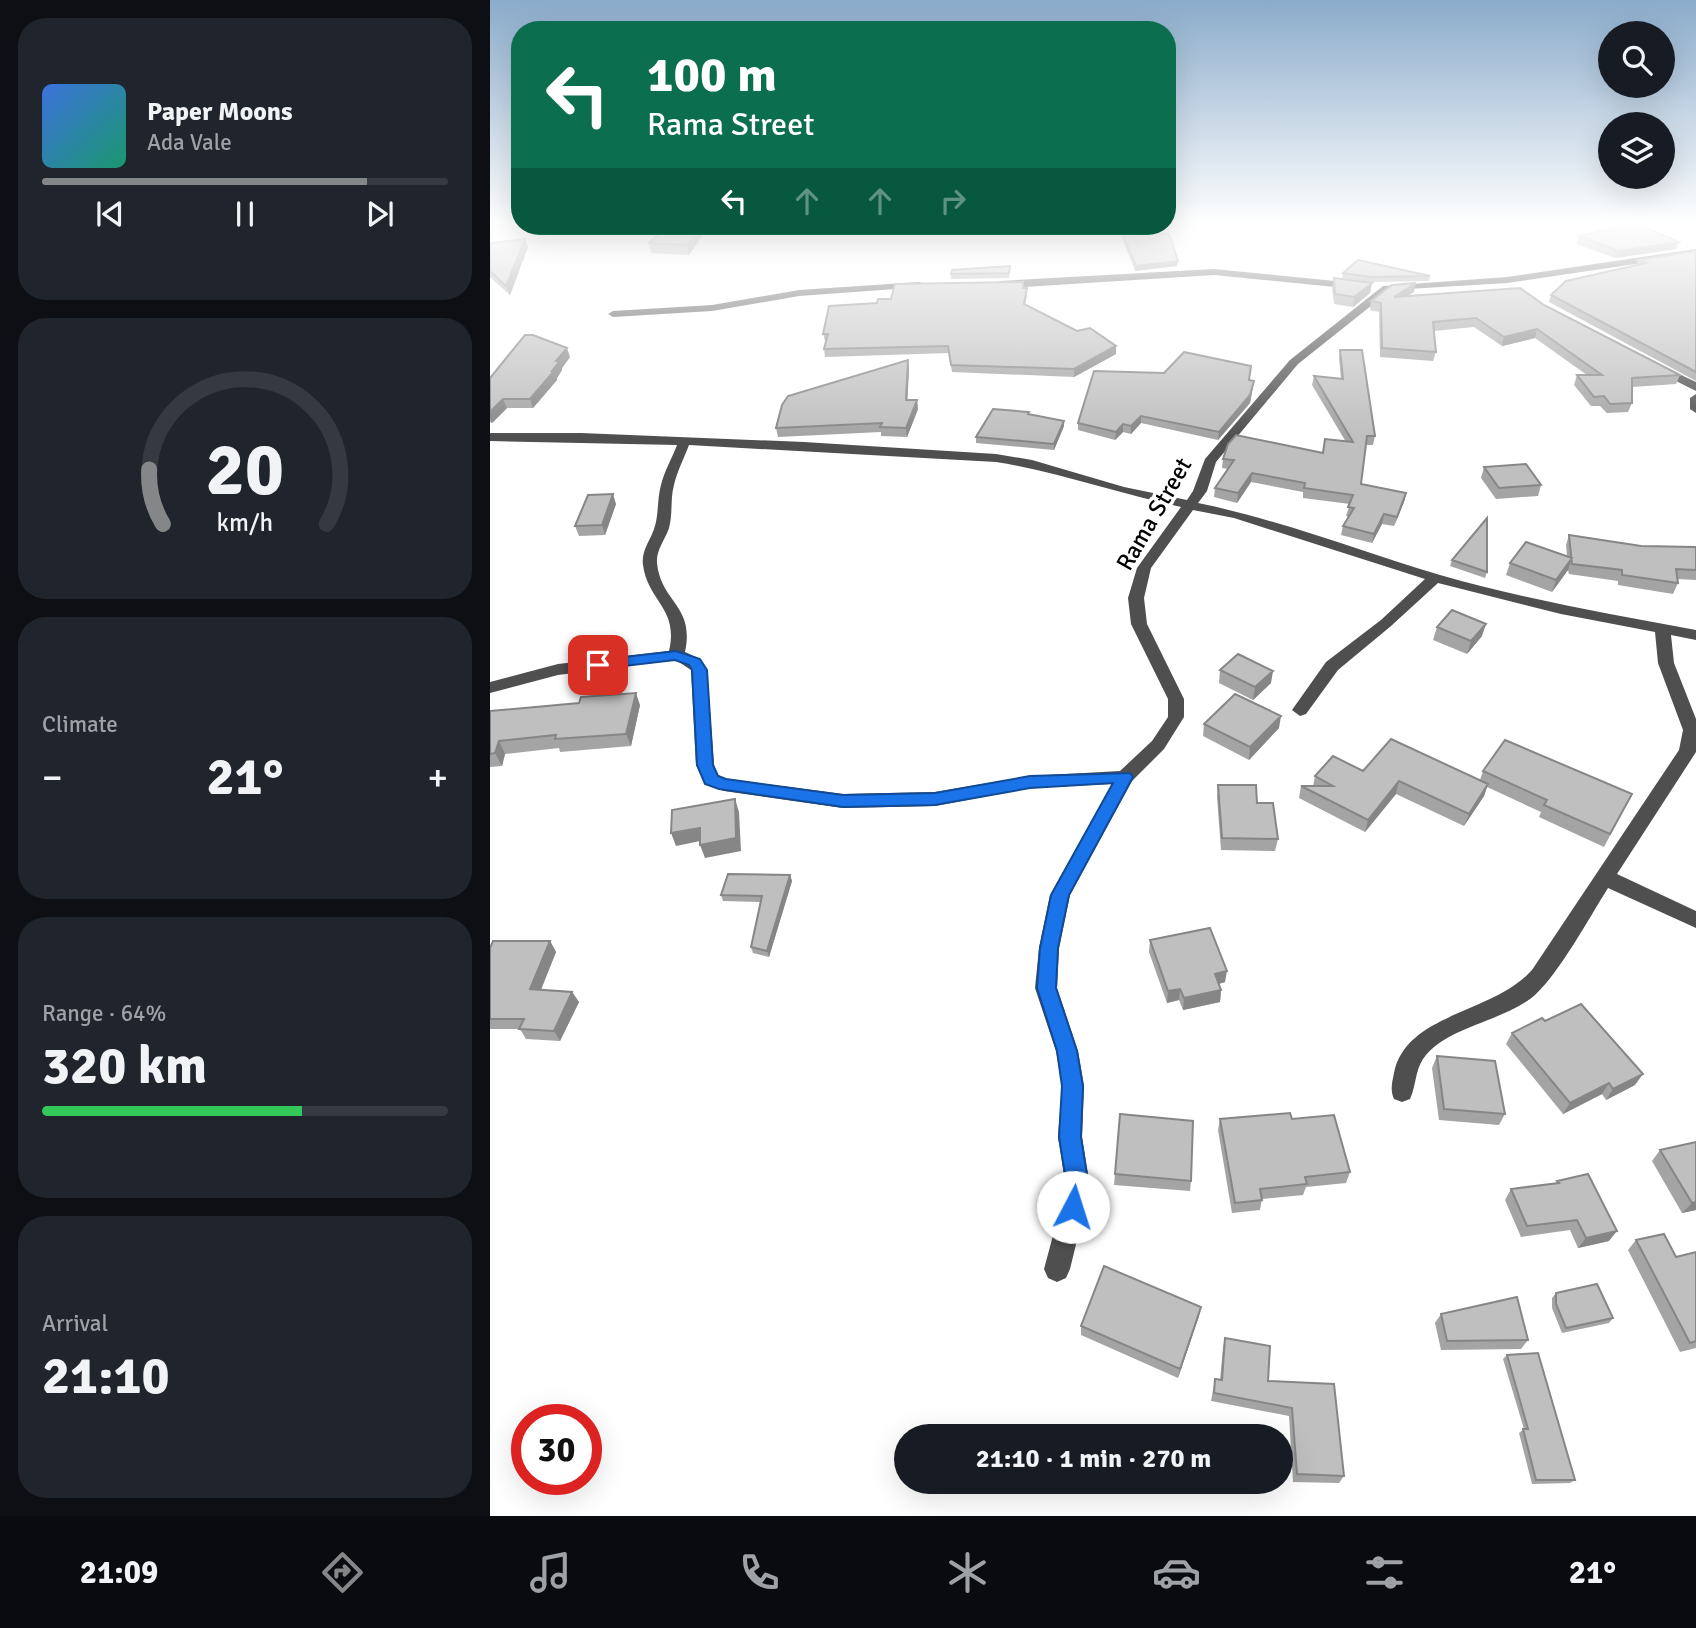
<!DOCTYPE html>
<html lang="en">
<head>
<meta charset="utf-8">
<style>
  :root { --surface:#171b24; --page:#20242c; --text:#f1f3f6; --muted:#9ea1a6; --line:#363941; --accent:#858687 }
  body { margin:0; font-family:Signika,sans-serif; background:var(--page); color:var(--text); height:100vh; display:flex; flex-direction:column; font-size:26px; white-space:nowrap }
  * { box-sizing:border-box; margin:0 }
  p { font-size:23px; color:var(--muted) }
  .icon { flex:none; width:38px; height:38px; fill:none; stroke:currentColor; stroke-width:2; stroke-linecap:round; stroke-linejoin:round }
  .map { position:relative; flex:1; overflow:hidden }
  .details { display:flex; flex-direction:column; gap:18px; padding:18px; background:#0d0f14; width:490px }
  .details>* { flex:none }
  .guide { position:absolute; left:21px; top:21px; width:665px; height:214px; border-radius:28px; box-shadow:0 7px 28px #0002; background:#0b6e4f; color:#fff; overflow:hidden }
  .buttons { position:absolute; left:1108px; top:21px; display:grid; gap:14px }
  .buttons a { display:grid; place-items:center; width:77px; height:77px; border-radius:50%; background:var(--surface); box-shadow:0 7px 28px #0002; font-size:35px }
  .speed { position:absolute; left:21px; top:1404px; display:flex; gap:14px; font-size:35px; font-weight:700; text-align:center }
  .speed>* { display:grid; place-content:center; width:91px; height:91px; border-radius:50%; background:var(--surface); box-shadow:0 7px 28px #0002; line-height:1 }
  .speed .limit { border:10px solid #d22; background:#fff; color:#111 }
  .pin { position:absolute; display:grid; place-items:center; width:60px; height:60px; color:#fff; margin:-30px; border-radius:14px; box-shadow:0 4px 10px #0006 }
  .me { position:absolute; width:77px; margin:-38px; rotate:5deg; stroke-linejoin:round; filter:drop-shadow(0 0 5px #0008) }
  .turn { display:flex; align-items:center; gap:24px; height:147px; padding:0 21px; font-size:32px }
  .turn .icon { width:91px; height:91px; stroke-width:2.5 }
  .turn b { display:block; font-size:49px; line-height:60px }
  .lanes { display:flex; align-items:center; height:66px; padding:0 21px; background:#0003; justify-content:center; gap:35px; direction:ltr }
  .lanes .off { opacity:.35 }
  .big { font-size:52px; font-weight:800; line-height:1.1 }
  .details .widget { flex:1; display:flex; flex-direction:column; justify-content:center; gap:10px; min-width:0; padding:0 24px; border-radius:28px; background:var(--page) }
  .details .dial { align-items:center; gap:0 }
  .dial svg { height:182px; overflow:visible; fill:none; stroke:var(--line); stroke-width:7; stroke-linecap:round; text-anchor:middle }
  .dial text { fill:var(--text); stroke:none }
  .song { display:flex; align-items:center; gap:21px }
  .cover { width:84px; height:84px; border-radius:10px; background:linear-gradient(135deg,hsl(220 70% 55%),hsl(160 70% 35%)) }
  .played { height:7px; border-radius:4px; background:linear-gradient(90deg,var(--accent) 80%,var(--line) 80%) }
  .keys { display:flex; justify-content:space-around; direction:ltr }
  .heat { display:flex; justify-content:space-between; align-items:center; font-size:38px; direction:ltr }
  .charge { height:10px; border-radius:5px; background:linear-gradient(90deg,#34c759 64%,var(--line) 0) }
  .trip { position:absolute; left:404px; top:1424px; width:399px; height:70px; border-radius:35px; background:var(--surface); box-shadow:0 7px 28px #0002; font-weight:800; line-height:70px; text-align:center }
  .menu { display:flex; height:112px; justify-content:space-around; align-items:center; background:#090b0e; color:var(--muted) }
  .menu .icon { width:49px; height:49px }
  .menu .current { color:var(--accent) }
  .menu b { font-size:32px; color:var(--text) }
  main { display:flex; flex:1; min-height:0 }
  .map>svg:first-child { display:block }
  .lines { fill:none; stroke-linecap:round; stroke-linejoin:round }
  .minor { fill:#4f4f4f; fill-rule:evenodd }
  .wall { fill:#a4a4a4 }
  .shaded-wall { fill:#868686 }
  .building { fill:#bfbfbf; stroke:#868686; stroke-width:2 }
  .route { fill:#1a73e8; stroke:#114b97; stroke-width:2 }
  .labels { text-anchor:middle; dominant-baseline:central; stroke-width:7; stroke-linejoin:round; paint-order:stroke }
  .street-label { font-size:24px; fill:#000; stroke:#fff }
</style>
</head>
<body>
<main>
<section class="details">
<div class="widget">
<div class="song"><i class="cover"></i><div><b>Paper Moons</b><p>Ada Vale</p></div></div>
<div class="played"></div>
<div class="keys"><svg class="icon" aria-label="previous" viewBox="0 0 24 24"><path d="M18 5L8 12l10 7zM5 5v14"/></svg><svg class="icon" aria-label="pause" viewBox="0 0 24 24"><path d="M8 5v14M16 5v14"/></svg><svg class="icon" aria-label="next" viewBox="0 0 24 24"><path d="M6 5l10 7-10 7zM19 5v14"/></svg></div>
</div>
<div class="widget dial"><svg viewBox="0 0 100 80">
<path d="M14 69A42 42 0 1 1 86 69"/>
<path d="M14 69A42 42 0 0 1 8 45" stroke="#858687"/>
<text x="50" y="56" font-size="32" font-weight="700">20</text>
<text x="50" y="72" font-size="11">km/h</text>
</svg></div>
<div class="widget"><p>Climate</p>
<div class="heat"><a>−</a><b class="big">21°</b><a>+</a></div>
</div>
<div class="widget"><p>Range · 64%</p><b class="big">320 km</b><div class="charge"></div></div>
<div class="widget"><p>Arrival</p><b class="big">21:10</b></div>
</section>
<div class="map">
<svg width="1206" height="1516" viewBox="0 0 1206 1516">
  <rect width="100%" height="100%" fill="#fff"/>
  <g class="lines">
    <path class="minor" d="M1206,249V255L1017,283L901,290L808,364L726,462L717,491L708,503C791,520 869,551 950,575C1034,599 1120,614 1206,630V640L1181,635L1184,663L1206,719V752L1127,874L1206,911V928L1118,888C1099,918 1070,972 1045,995C1014,1022 956,1026 933,1059C925,1071 926,1086 920,1099L912,1102L904,1099C900,1090 902,1083 904,1073C916,1013 1003,1014 1042,970L1189,750L1193,730L1168,663L1165,632L1071,614L948,583L901,626L848,670L816,714L810,716L802,710L836,662L891,620L935,579L744,518L703,510L661,568L654,598L657,624L694,699V717L674,749L642,781L580,895L569,948L567,988L588,1051L594,1086L592,1137L600,1187L580,1269L576,1278L567,1282L558,1278L554,1269L576,1187L568,1137L572,1086L566,1051L545,988L549,948L560,895L622,784L540,788L445,806L353,808L234,791L215,784L206,765L201,670L186,660L68,675L0,693V682L68,664L179,651C189,608 158,602 153,565C151,551 160,541 164,529C169,515 167,499 171,485C174,472 182,458 187,445L0,441V433H91L314,442L506,454L542,460L634,487L697,500L703,491L715,459L800,360L893,286L1017,277ZM199,445L506,462C569,472 629,494 691,507L647,568L638,598L641,624L678,699V717L662,741L630,771L540,776L445,792L353,794L237,779L228,775L224,765L217,670L208,658L195,652C205,605 171,603 167,563C166,550 175,540 179,528C183,514 180,499 184,485C187,472 194,458 199,445Z
      M724,269L865,283L870,286L865,289L724,275L534,287H510L505,284L510,281Z
      M429,282L433,283V287L309,296L222,311L123,317L118,314L123,311L222,305L309,290Z
      M1164,366H1172L1206,382V391L1164,370Z
      M1206,394V413L1200,409V398Z"/>
  </g>
  <path class="wall" d="M215,232L199,255L161,253L159,243Z
    M632,233L687,266L645,271L632,238Z
    M1089,236L1189,242L1186,249L1125,258L1087,244Z
    M0,243L38,247L20,295L0,277Z
    M1206,251V381L1059,302L1061,295L1147,265L1148,260Z
    M520,271L519,278L461,279V274Z
    M853,273L940,276L939,281L881,282L852,278Z
    M844,278L882,283L880,293L863,307L844,304L842,288Z
    M534,288L537,295L535,305L626,354L584,377L462,372L459,353L335,357L334,349L336,341H335L333,334L401,299Z
    M924,292L917,296L1054,305L1190,375L1186,384L1142,387V403L1138,412L1117,413L1110,406H1101L1084,385L1087,375H1097L1045,338L1012,346L984,327L944,331L946,352L943,361L890,357L889,312L880,310L881,301Z
    M850,350L885,436L883,445H876L871,484L916,493L914,502L904,526L892,524L882,543L851,535L853,526L859,517L856,516L860,504L813,498V492L761,482L747,503L724,497L725,488L738,469L732,468L733,459L833,453L856,442L822,385L824,376L851,379L849,358Z
    M80,357L72,368V370L67,378V380L43,408H17L2,423L0,422V378Z
    M419,369L417,400H427L428,409L417,437L391,436V432L288,437L286,428Z
    M759,380L764,381L760,403L728,440L651,423L641,434L633,432L625,440L588,430V423Z
    M539,414L574,426L564,450L486,443V437Z
    M994,467L1051,485L1048,496L1006,499L991,478Z
    M126,504L115,535L89,536L85,526Z
    M1079,535L1151,546L1206,547V580L1187,579L1188,583L1183,594L1128,585V581L1079,574L1078,570L1062,592L1016,575L1020,563L1077,556L1076,545Z
    M962,560L997,572L995,578L960,566Z
    M947,627L992,636L977,654L943,640Z
    M730,670L781,683L763,700L729,683Z
    M150,705L141,746L70,752L69,748L15,754L12,766L0,767V711Z
    M714,724L789,728L759,760L713,736Z
    M873,771L990,780L993,771L1142,794L1114,847L1049,817L1051,812L997,787L994,796L974,826L906,794L875,832L809,798L811,786H823L825,776Z
    M728,785L767,803L788,839L785,851L731,850L727,797Z
    M300,875L302,881L279,957L263,953L261,947L270,902L233,901L231,895Z
    M660,940L735,982L729,984L731,990L730,1002L693,1010L689,1000L677,1003L659,952Z
    M60,941L66,952L51,990L82,992L89,1002L70,1041L36,1039L30,1029H0V948Z
    M1055,1021L1145,1085L1116,1100L1112,1094L1073,1114L1016,1044L1022,1033Z
    M947,1056L1015,1114L1009,1125L949,1120L942,1068Z
    M730,1119H802L860,1172L856,1183L816,1187L813,1195L772,1199L770,1210L742,1213L728,1130Z
    M1206,1142V1210L1192,1213L1162,1161L1170,1150Z
    M625,1174L701,1181L700,1191L624,1185Z
    M1067,1181L1119,1241L1088,1248L1080,1230L1031,1237L1015,1200L1021,1189L1065,1184Z
    M1146,1240L1186,1257L1206,1252V1348L1190,1352L1138,1250Z
    M1066,1293L1123,1318L1119,1323L1072,1333L1062,1308V1298Z
    M951,1314L1038,1340L1031,1349L951,1350L945,1323Z
    M709,1316L688,1378L591,1335V1326Z
    M735,1338L778,1381L844,1384L854,1476L849,1483L803,1482L799,1416L721,1401L725,1379L730,1380L733,1347Z
    M1017,1355L1085,1480L1080,1483L1042,1484L1029,1433L1034,1429L1013,1359Z"/>
  <path class="shaded-wall" d="M211,226H214L215,232L199,255L197,245Z
    M35,239L38,247L20,295L16,286Z
    M1189,242L1186,249L1125,258L1128,251Z
    M688,261L687,266L645,271L646,266Z
    M882,283L880,293L863,307L864,297Z
    M926,283L924,292L902,306L904,297Z
    M1047,329L1045,338L1012,346L1014,337Z
    M626,346V354L584,377V369Z
    M77,348L80,357L72,368V370L67,378V380L43,408L40,399L62,371L66,361Z
    M418,360L419,369L417,408L416,400Z
    M764,381L760,403L728,440L729,432Z
    M13,399L17,408L2,423L0,418V412Z
    M427,400L428,409L417,437L416,428Z
    M651,416V423L641,434V426Z
    M574,421V426L564,450V444Z
    M633,424V432L625,440L626,432Z
    M762,473L761,482L747,503L748,493Z
    M916,493L914,502L904,526L907,517Z
    M123,494L126,504L115,535L112,525Z
    M894,514L892,524L882,543L884,534Z
    M1082,558L1078,570L1062,592L1066,580Z
    M996,624L992,636L977,654L981,641Z
    M783,671L781,683L763,700L765,687Z
    M146,693L150,705L141,746L136,734Z
    M791,716L789,728L759,760L760,747Z
    M9,741L15,754L12,766L5,753Z
    M909,781L906,794L875,832L878,820Z
    M998,784L994,796L974,826L979,814Z
    M245,799L249,812L251,851L215,858L210,845Z
    M210,828L215,840L186,846L181,833Z
    M300,875L302,881L279,957L277,951Z
    M60,941L66,952L47,999L40,989Z
    M737,971L735,982L724,985L725,974Z
    M690,989L689,1000L677,1003L678,991Z
    M731,990L730,1002L693,1010L694,998Z
    M82,992L89,1002L70,1041L64,1031Z
    M1153,1074L1145,1085L1116,1100L1123,1089Z
    M1119,1083L1112,1094L1073,1114L1080,1103Z
    M1206,1202V1210L1192,1213L1202,1203Z
    M1127,1231L1119,1241L1088,1248L1096,1238Z
    M711,1307L709,1316L688,1378L690,1369Z"/>
  <path class="building" d="M1143,224H1147L1189,242L1128,251L1089,236Z
    M178,226H211L197,245L159,243Z
    M632,233L679,234L688,261L646,266Z
    M35,239L16,286L0,271V243Z
    M1206,251V372L1061,295L1076,281L1156,263L1148,260Z
    M868,260L940,276L882,277L853,273Z
    M520,266L519,273L461,274L462,270Z
    M844,278L882,283L864,297L845,294Z
    M533,282V288H537L534,304L587,331L600,328L626,346L584,369L461,365L458,346L334,349L338,334H333L339,306L387,303L388,299H401L405,284Z
    M926,283L904,297L1030,288L1054,305L1190,375L1142,378V403L1120,404L1114,396L1104,397L1087,375H1112L1047,329L1014,337L986,318L943,322L946,352L892,348L891,303L881,301L902,285Z
    M35,335H43L77,348L66,361L69,362L62,371H64L40,399H13L0,412V378Z
    M850,350H872L885,436H877L871,484L916,493L907,517L894,514L884,534L853,526L864,508L858,507L863,495L814,488L815,483L762,473L748,493L725,488L744,460L733,459L738,444L746,435L833,453L835,439L863,442L824,376L853,379Z
    M694,352L761,366L759,380L764,381L760,395L729,432L651,416L641,426L633,424L626,432L588,423L604,371L674,373Z
    M418,360L416,400H427L416,428L390,427L392,423L286,428L292,405L298,396Z
    M503,409L539,412L538,414L574,421L564,444L486,437Z
    M1036,464L1051,485L1009,488L994,467Z
    M123,494L112,525L85,526L98,495Z
    M997,518V572L962,560Z
    M1079,535L1151,546L1206,547V570L1186,569L1188,583L1132,575V570L1082,564Z
    M1036,542L1082,558L1066,580L1020,563Z
    M962,610L996,624L981,641L947,627Z
    M748,654L783,671L765,687L730,670Z
    M146,693L136,734L65,739L66,735L9,741L5,753L0,754V711L89,703L91,697Z
    M745,694L791,716L760,747L714,724Z
    M901,739L998,784L979,814L909,781L878,820L811,786H843L825,776L843,756L873,771Z
    M1015,740L1142,794L1120,834L1054,805L1057,800L993,771Z
    M728,785H766L767,803H783L788,839L732,838Z
    M245,799L246,838L210,845V828L181,833L182,810Z
    M238,874L300,875L277,951L261,947L272,896L231,895Z
    M720,928L737,971L725,974L731,990L694,998L690,989L678,991L660,940Z
    M3,941H60L40,989L82,992L64,1031L29,1029L34,1019H0V948Z
    M1091,1004L1153,1074L1123,1089L1119,1083L1080,1103L1022,1033L1052,1018L1055,1021Z
    M947,1056L1005,1061L1015,1114L954,1109Z
    M800,1113L802,1119L844,1115L860,1172L815,1177L817,1184L770,1189L772,1200L745,1203L730,1119Z
    M630,1114L703,1121L701,1181L625,1174Z
    M1206,1142V1202L1202,1203L1170,1150Z
    M1098,1174L1127,1231L1096,1238L1087,1220L1037,1226L1021,1189L1069,1183L1067,1181Z
    M1174,1234L1186,1257L1206,1252V1341L1200,1343L1146,1240Z
    M614,1266L711,1307L690,1369L591,1326Z
    M1107,1284L1123,1318L1076,1328L1066,1304V1293Z
    M1027,1297L1038,1340L957,1341L951,1314Z
    M735,1338L780,1346L778,1381L844,1384L854,1476L807,1474L802,1408L724,1393L725,1379L732,1380Z
    M1048,1353L1085,1480H1046L1033,1429H1038L1017,1355Z"/>
  <linearGradient id="sky" x2="0" y2="1"><stop stop-color="#8aabca"/><stop offset="0.51" stop-color="#fff"/><stop offset="1" stop-color="#fff" stop-opacity="0"/></linearGradient>
  <rect width="1206" height="437" fill="url(#sky)"/>
  <path class="route" d="M186,651L210,659L217,670L223,765L228,776L236,779L353,795L445,793L540,776L640,773L643,777L579,895L568,948L566,988L587,1051L593,1086L591,1137L599,1187L591,1215L583,1218L575,1215L572,1207L577,1187L569,1137L572,1086L567,1051L547,988L550,948L561,895L623,783L540,788L445,805L353,807L229,789L215,784L207,765L202,670L199,665L185,660L108,669L101,665L108,660Z"/>
  <g class="labels">
    <g class="street-label">
      <text transform="translate(664 514) rotate(-60)">Rama Street</text>
    </g>
  </g>
</svg>
<div class="buttons">
<a><svg class="icon" aria-label="search" viewBox="0 0 24 24"><circle cx="10" cy="10" r="6"/><path d="M15 15l6 6"/></svg></a>
<a><svg class="icon" aria-label="layers" viewBox="0 0 24 24"><path d="M12 4l9 5-9 5-9-5zM3 14l9 5 9-5"/></svg></a>
</div>
<div class="speed"><div class="limit">30</div></div>
<div class="pin" style="left:108px;top:665px;background:#d93025"><svg class="icon" aria-label="arrive" viewBox="0 0 24 24"><path d="M6 21V4h12l-3 4 3 4H6"/></svg></div>
<svg class="me" style="left:583px;top:1207px" viewBox="-20 -20 40 40"><circle r="19" fill="#fff"/><path d="M0-13L10 11 0 6-10 11z" fill="#1a73e8"/></svg>
<div class="trip">21:10 · 1 min · 270 m</div>
<div class="guide">
<div class="turn"><svg class="icon" aria-label="left" viewBox="0 0 24 24"><path d="M17 20v-9H6M10 6l-5 5 5 5"/></svg><div><b>100 m</b>Rama Street</div></div>
<div class="lanes"><svg class="icon" aria-label="left" viewBox="0 0 24 24"><path d="M17 20v-9H6M10 6l-5 5 5 5"/></svg><svg class="icon off" aria-label="ahead" viewBox="0 0 24 24"><path d="M12 20V5M6 11l6-6 6 6"/></svg><svg class="icon off" aria-label="ahead" viewBox="0 0 24 24"><path d="M12 20V5M6 11l6-6 6 6"/></svg><svg class="icon off" aria-label="right" viewBox="0 0 24 24"><path d="M7 20v-9h11M14 6l5 5-5 5"/></svg></div>
</div>
</div>
</main>
<nav class="menu">
<b>21:09</b>
<svg class="icon current" aria-label="directions" viewBox="0 0 24 24"><path d="M12 3l9 9-9 9-9-9zM9 14v-3h6M13 9l2 2-2 2"/></svg>
<svg class="icon" aria-label="music" viewBox="0 0 24 24"><path d="M9 18V5l10-2v13"/><circle cx="6" cy="18" r="3"/><circle cx="16" cy="16" r="3"/></svg>
<svg class="icon" aria-label="phone" viewBox="0 0 24 24"><path d="M5 4h4l2 5-3 2q2 4 5 5l2-3 5 2v4C11 20 4 13 5 4z"/></svg>
<svg class="icon" aria-label="climate" viewBox="0 0 24 24"><path d="M12 3v18M4 7l16 10M4 17L20 7"/></svg>
<svg class="icon" aria-label="car" viewBox="0 0 24 24"><path d="M5 17H2v-5l4-1 3-4h7l3 4 3 1v5h-3M9 17h6M6 11h13"/><circle cx="7" cy="17" r="2"/><circle cx="17" cy="17" r="2"/></svg>
<svg class="icon" aria-label="filters" viewBox="0 0 24 24"><path d="M4 7h16M4 17h16"/><circle cx="9" cy="7" r="2"/><circle cx="15" cy="17" r="2"/></svg>
<b>21°</b>
</nav>
</body>
</html>
